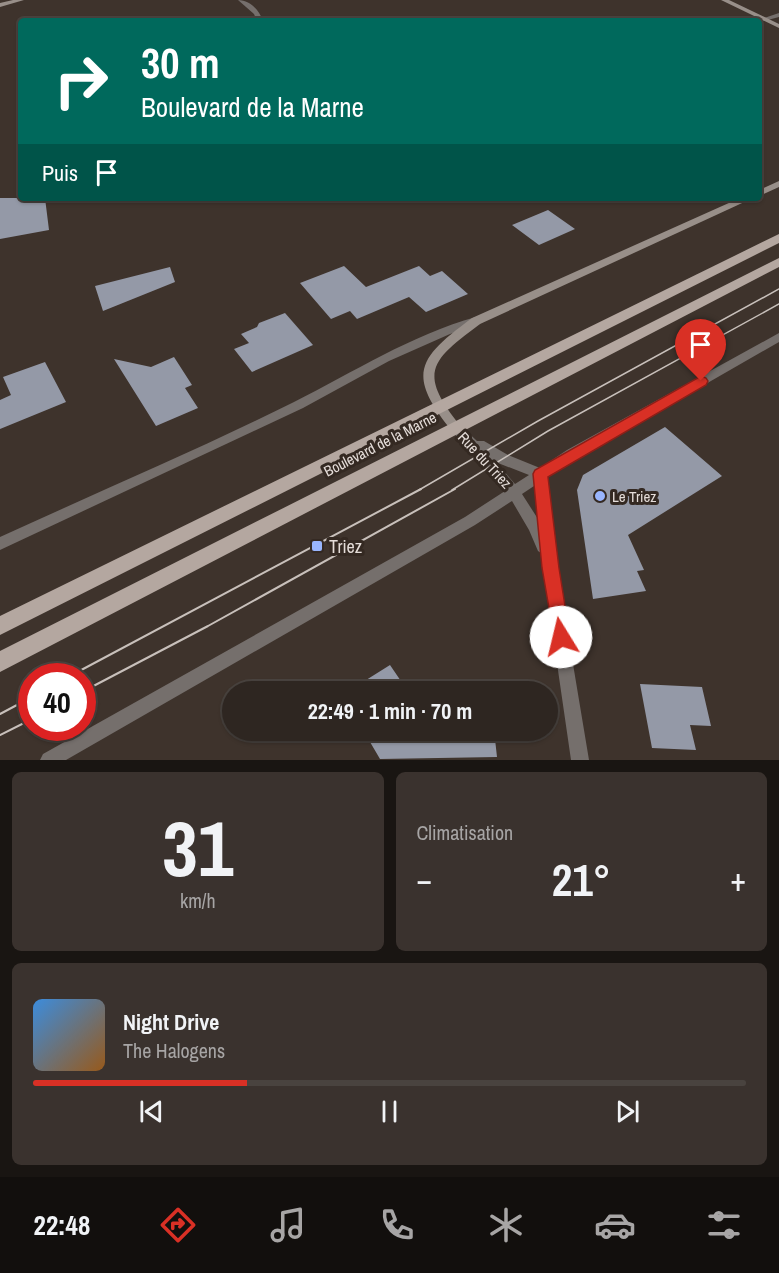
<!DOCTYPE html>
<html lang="fr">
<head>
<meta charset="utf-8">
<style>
  :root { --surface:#2e2621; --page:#3a322e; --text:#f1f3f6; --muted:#a7a5a5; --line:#49433f; --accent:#d93025 }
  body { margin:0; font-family:"Archivo Narrow",sans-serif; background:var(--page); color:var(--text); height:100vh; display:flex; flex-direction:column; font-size:22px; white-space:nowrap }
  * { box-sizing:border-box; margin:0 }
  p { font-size:20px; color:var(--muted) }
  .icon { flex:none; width:33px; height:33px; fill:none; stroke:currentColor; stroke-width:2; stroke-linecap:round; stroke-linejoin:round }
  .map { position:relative; height:760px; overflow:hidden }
  .drawer { display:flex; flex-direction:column; gap:12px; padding:12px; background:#191512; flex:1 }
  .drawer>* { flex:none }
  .hud { position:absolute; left:18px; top:18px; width:744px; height:183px; border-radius:6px; box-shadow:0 2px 4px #0004,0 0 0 2px var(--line); background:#00695c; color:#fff; overflow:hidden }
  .speed { position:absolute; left:18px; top:663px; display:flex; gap:12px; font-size:30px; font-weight:700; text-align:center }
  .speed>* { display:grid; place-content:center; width:78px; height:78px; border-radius:50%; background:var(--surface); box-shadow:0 2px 4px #0004,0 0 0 2px var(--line); line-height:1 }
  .speed .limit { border:9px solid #d22; background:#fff; color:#111 }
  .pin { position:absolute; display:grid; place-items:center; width:51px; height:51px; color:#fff; margin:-62px -26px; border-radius:50% 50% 50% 0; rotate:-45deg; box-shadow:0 0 6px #0007 }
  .pin .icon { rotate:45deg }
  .me { position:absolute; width:66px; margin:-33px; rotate:351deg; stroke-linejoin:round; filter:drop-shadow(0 0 4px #0008) }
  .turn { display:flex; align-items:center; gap:21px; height:126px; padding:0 24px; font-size:27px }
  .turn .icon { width:78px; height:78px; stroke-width:2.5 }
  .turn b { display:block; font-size:42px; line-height:51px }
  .then { display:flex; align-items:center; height:57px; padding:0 24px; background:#0003; gap:12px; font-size:22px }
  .big { font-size:45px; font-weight:700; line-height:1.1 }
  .drawer .tile { flex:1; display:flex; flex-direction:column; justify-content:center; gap:9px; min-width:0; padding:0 21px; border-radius:9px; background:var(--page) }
  .drawer .dial { align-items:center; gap:0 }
  .dial b { font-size:78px; line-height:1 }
  .song { display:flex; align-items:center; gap:18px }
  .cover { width:72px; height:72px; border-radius:9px; background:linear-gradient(135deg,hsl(210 70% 55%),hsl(30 70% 35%)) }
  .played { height:6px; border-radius:3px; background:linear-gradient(90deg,var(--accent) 30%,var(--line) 30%) }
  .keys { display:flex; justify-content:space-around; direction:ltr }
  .heat { display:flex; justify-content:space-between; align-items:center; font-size:33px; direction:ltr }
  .drawer .tiles { flex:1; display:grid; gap:12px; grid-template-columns:1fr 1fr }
  .tile:last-child { grid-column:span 2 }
  .trip { position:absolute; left:222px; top:681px; width:336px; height:60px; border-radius:30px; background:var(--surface); box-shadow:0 2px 4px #0004,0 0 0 2px var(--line); font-weight:700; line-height:60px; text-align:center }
  .dock { display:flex; height:96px; justify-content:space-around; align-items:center; background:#120f0d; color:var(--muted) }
  .dock .icon { width:42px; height:42px }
  .dock .current { color:var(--accent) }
  .dock b { font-size:27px; color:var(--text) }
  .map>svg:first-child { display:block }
  .building { fill:#9499a7 }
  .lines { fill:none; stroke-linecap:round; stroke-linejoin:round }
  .service { fill:#756f6c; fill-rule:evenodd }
  .minor { fill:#756f6c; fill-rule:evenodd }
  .tertiary { fill:#756f6c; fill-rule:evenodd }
  .secondary { fill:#988f89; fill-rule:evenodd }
  .primary { fill:#b4a7a0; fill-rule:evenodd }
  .tram-far1 { stroke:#c8c0bb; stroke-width:1.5 }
  .tram { stroke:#c8c0bb; stroke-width:2 }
  .route { fill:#d93025; stroke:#8d1f18; stroke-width:1.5 }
  .poi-dot { fill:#99b5fd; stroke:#342922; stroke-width:2 }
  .labels { text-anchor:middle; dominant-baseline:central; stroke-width:6; stroke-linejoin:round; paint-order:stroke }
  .street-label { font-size:15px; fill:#e5ddd9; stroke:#342922 }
  .poi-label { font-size:15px; fill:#e5ddd9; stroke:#342922; text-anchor:start }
  .near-poi-label { font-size:18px; fill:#e5ddd9; stroke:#342922; text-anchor:start }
</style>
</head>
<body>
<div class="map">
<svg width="779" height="760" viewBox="0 0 779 760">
  <rect width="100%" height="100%" fill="#3e332c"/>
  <path class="building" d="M0,198H45L49,230L0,239Z
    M548,210L575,229L539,245L512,225Z
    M344,266L366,287L419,266L430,276L442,271L468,294L426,312L409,297L357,319L350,311L331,319L300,283Z
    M170,267L175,282L103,311L95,286Z
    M285,313L313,345L252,372L234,349L249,343L241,334L257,327L259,323Z
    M174,357L192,385L185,388L198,408L156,426L114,359L151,367Z
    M45,362L66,402L0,429V400L11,395L3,377Z
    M665,427L722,476L628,535L644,570L637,571L646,591L593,599L577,490L583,475Z
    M390,665L407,690L347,692Z
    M640,684L702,687L711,726L690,725L696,750L652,748Z
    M363,730H494L497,757L380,759Z"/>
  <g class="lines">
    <path class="service" d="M779,13V17L764,21L761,19Z"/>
    <path class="minor" d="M238,0C250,0 259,10 263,21H257L254,14Z"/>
    <path class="tertiary" d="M476,317L482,321L480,324L450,334L389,361L303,408L0,550V537C98,492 198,450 294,402C354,372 411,335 476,317Z
      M779,333V342L577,458L547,477L557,568L589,760H571L541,553L538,551L529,530L512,501L475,525L66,760H40L43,754L465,517L505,491L451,430L449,427L451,424H459L477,441H484L508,455L540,468L567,450ZM496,462L498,463L529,475L515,484ZM534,486L538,519L522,494Z"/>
    <path class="secondary" d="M13,0H24L0,7V3Z
      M721,0H729L779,24V28Z
      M779,181V187L759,196V190Z
      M740,198H753L480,324C432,360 417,372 459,424L461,427L459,430H451C406,374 418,358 472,318Z"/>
    <path class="primary" d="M779,234V243L0,635V616Z
      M779,258V267L0,672V651Z"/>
    <path class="tram-far1" d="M419,490L538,421L779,289
      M452,490L548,431L779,304"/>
    <path class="tram" d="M70,676L421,489
      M82,692L208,626L455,489
      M0,714L32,697
      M0,735L32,719"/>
  </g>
  <path class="route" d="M701,376L706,378L708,381L706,385L548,477L559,568L570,637L567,643L561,645L555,643L542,568L533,474L535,470Z"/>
  <g class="poi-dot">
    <circle cx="600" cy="496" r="6"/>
    <rect x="311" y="540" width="12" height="12" rx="3"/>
  </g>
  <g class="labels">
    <g class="street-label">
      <text transform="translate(380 444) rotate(-27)">Boulevard de la Marne</text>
      <text transform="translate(485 460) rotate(47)">Rue du Triez</text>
    </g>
    <g class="poi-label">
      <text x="612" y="496">Le Triez</text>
    </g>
    <g class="near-poi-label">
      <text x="329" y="546">Triez</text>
    </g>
  </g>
</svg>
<div class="speed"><div class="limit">40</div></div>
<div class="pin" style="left:701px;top:381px;background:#d93025"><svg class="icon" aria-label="arrive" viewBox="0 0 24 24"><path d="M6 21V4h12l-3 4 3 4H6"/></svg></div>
<svg class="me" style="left:561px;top:637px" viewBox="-20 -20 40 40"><circle r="19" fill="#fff"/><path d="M0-13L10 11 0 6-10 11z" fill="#d93025"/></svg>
<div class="trip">22:49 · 1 min · 70 m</div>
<div class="hud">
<div class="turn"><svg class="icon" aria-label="right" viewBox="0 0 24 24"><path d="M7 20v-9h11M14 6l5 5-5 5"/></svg><div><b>30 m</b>Boulevard de la Marne</div></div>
<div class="then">Puis<svg class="icon" aria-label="arrive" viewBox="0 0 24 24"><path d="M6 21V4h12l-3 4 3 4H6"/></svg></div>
</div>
</div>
<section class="drawer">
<div class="tiles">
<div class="tile dial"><b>31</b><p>km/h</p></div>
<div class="tile"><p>Climatisation</p>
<div class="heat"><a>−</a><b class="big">21°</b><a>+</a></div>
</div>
<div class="tile">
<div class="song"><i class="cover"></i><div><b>Night Drive</b><p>The Halogens</p></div></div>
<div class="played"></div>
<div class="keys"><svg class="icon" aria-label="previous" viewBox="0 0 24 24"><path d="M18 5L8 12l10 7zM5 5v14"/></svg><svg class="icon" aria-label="pause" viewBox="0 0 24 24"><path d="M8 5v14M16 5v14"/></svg><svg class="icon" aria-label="next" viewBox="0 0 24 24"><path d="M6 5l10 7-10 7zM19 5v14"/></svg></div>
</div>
</div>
</section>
<nav class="dock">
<b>22:48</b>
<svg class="icon current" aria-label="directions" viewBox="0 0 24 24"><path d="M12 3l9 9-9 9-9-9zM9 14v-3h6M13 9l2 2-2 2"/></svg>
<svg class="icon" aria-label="music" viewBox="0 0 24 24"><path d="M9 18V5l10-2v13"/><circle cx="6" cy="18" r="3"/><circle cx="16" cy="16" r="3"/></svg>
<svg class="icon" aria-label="phone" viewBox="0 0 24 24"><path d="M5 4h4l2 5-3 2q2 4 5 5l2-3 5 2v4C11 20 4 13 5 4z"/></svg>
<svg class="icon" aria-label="climate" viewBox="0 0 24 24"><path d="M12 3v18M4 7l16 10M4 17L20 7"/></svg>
<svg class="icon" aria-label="car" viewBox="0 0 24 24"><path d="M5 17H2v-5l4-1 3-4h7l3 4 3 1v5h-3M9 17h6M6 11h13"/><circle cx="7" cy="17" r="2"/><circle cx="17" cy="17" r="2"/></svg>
<svg class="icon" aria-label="filters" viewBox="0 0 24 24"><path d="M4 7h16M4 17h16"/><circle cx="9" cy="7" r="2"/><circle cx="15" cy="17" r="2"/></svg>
</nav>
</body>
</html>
